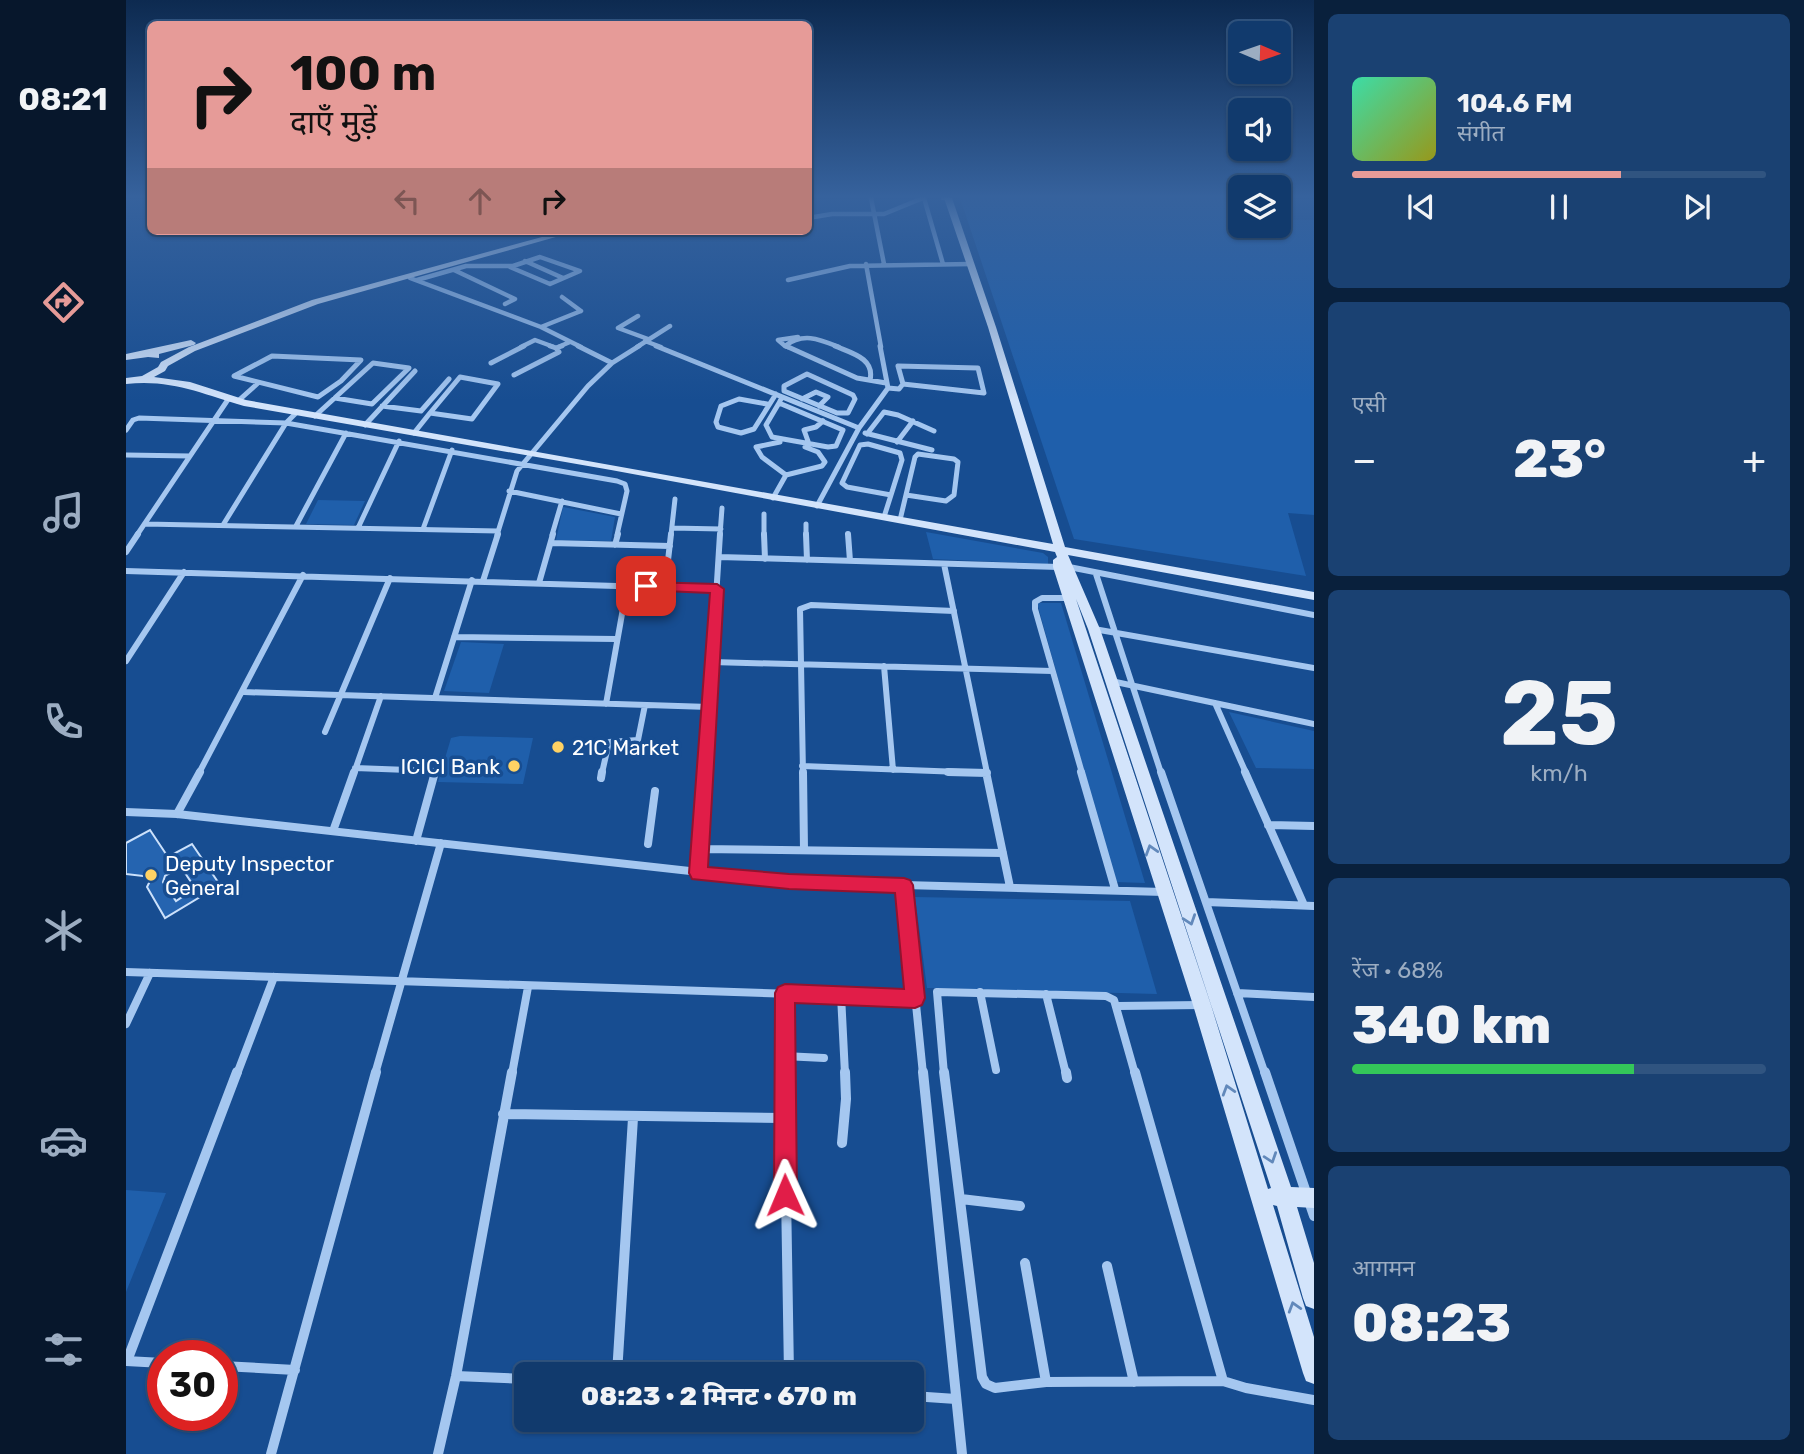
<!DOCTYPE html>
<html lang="hi">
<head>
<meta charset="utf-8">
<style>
  :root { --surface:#113a6d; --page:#1a4172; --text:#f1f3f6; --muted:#9cadc2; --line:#305480; --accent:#e69b98 }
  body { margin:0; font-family:Rubik,"Noto Sans Devanagari",sans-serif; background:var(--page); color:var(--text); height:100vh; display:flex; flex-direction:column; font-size:26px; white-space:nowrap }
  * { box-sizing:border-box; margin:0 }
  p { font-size:23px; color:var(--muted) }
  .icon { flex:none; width:38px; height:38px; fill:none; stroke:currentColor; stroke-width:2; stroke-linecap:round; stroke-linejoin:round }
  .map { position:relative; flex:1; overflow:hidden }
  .drawer { display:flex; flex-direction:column; gap:14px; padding:14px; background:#09203c; width:490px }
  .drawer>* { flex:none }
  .top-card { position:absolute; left:21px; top:21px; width:665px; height:214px; border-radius:10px; box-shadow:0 2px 5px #0004,0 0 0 2px var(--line); background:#e69b98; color:#111; overflow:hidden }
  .needle { width:46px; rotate:92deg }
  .buttons { position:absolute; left:1102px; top:21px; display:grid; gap:14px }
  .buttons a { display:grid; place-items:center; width:63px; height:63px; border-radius:10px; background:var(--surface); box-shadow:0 2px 5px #0004,0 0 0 2px var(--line); font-size:35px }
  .speed { position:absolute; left:21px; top:1340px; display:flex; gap:14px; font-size:35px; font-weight:700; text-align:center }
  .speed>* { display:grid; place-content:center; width:91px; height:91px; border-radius:50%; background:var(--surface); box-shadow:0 2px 5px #0004,0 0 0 2px var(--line); line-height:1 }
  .speed .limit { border:10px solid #d22; background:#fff; color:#111 }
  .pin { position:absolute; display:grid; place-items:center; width:60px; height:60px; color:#fff; margin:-30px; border-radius:14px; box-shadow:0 4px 10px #0006 }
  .me { position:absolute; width:77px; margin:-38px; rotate:359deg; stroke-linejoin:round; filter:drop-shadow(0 0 5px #0008) }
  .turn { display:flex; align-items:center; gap:24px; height:147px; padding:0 28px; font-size:32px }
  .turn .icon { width:91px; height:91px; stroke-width:2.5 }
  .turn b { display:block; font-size:49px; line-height:60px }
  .lanes { display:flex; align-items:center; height:66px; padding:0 28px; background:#0003; justify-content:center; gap:35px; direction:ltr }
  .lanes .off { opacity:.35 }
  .big { font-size:52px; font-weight:800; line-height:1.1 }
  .drawer .widget { flex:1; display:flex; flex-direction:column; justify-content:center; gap:10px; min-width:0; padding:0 24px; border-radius:10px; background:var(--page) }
  .drawer .dial { align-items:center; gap:0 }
  .dial b { font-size:91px; line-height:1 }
  .song { display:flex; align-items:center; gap:21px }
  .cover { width:84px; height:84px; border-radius:10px; background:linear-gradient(135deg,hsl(160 70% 55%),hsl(60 70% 35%)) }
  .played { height:7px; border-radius:4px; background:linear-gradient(90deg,var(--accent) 65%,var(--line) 65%) }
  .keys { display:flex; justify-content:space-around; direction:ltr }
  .heat { display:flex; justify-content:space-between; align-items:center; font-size:38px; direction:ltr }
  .charge { height:10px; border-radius:5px; background:linear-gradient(90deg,#34c759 68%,var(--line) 0) }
  .trip { position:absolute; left:388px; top:1362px; width:410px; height:70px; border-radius:10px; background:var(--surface); box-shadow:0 2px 5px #0004,0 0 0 2px var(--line); font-weight:800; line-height:70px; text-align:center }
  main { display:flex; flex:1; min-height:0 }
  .dock { display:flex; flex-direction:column; width:126px; justify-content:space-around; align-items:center; background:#07172c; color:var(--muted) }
  .dock .icon { width:49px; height:49px }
  .dock .active { color:var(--accent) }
  .dock b { font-size:32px; color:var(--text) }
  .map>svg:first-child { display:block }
  .green { fill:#1f5fab }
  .building { fill:#2564b0; stroke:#cce1fb; stroke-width:2; fill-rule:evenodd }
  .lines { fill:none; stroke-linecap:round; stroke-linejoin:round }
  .street-far4 { stroke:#a5c7f0; stroke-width:4.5 }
  .street-far3 { stroke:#a5c7f0; stroke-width:5 }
  .street-far2 { stroke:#a5c7f0; stroke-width:6 }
  .street-far1 { stroke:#a5c7f0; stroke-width:8 }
  .street { stroke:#a5c7f0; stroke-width:10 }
  .secondary { fill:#d3e4fb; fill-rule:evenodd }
  .oneway { stroke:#6289bb }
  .route { fill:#e11d48; stroke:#92132f; stroke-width:2 }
  .poi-dot { fill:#ffd264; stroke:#174d91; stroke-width:2.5 }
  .labels { text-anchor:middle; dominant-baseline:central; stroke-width:7; stroke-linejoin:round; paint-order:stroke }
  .poi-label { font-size:21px; fill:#fff; stroke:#174d91; text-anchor:start }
</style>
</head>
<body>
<main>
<nav class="dock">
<b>08:21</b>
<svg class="icon active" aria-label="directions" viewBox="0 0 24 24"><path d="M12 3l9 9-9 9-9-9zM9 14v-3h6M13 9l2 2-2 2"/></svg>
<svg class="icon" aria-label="music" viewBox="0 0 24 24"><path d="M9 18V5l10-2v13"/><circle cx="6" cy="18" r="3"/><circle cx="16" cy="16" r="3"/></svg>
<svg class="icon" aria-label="phone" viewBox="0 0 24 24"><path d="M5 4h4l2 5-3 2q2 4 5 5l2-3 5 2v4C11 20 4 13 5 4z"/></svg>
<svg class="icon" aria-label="climate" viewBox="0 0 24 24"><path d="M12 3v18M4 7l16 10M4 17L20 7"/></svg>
<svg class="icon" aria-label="car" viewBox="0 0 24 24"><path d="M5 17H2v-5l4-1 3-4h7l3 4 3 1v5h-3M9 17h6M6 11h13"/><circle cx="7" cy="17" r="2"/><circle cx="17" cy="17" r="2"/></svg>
<svg class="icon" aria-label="filters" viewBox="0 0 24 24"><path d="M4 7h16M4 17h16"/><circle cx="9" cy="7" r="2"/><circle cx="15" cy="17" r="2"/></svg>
</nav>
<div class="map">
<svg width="1188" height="1454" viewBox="0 0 1188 1454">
  <rect width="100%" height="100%" fill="#174d91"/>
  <path class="green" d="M834,198H1096L1115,219V226H1153V220H1188V515L1162,513L1180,576L948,539Z
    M192,500L239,501L228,525L180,524Z
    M437,507L489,517L485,541L430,540Z
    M800,532L917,553L922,557V564L807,559Z
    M911,603H935L1019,883L989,882Z
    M335,642L378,644L363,693L318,691Z
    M1103,712L1188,731V769L1130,768Z
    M334,736L407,738L397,784L312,782L325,738Z
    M789,897L1004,901L1031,994L801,988Z
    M0,1190L40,1193L0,1292Z"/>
  <path class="building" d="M24,830L42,857L66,844L94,885L39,918L21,887L26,877L0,874V843ZM55,867L67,885L65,891L50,901L37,882L39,876Z"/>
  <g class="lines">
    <path class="street-far4" d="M745,198L758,264
      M798,198L817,264
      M817,198H822
      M682,218L706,214H758L797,198
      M414,257L454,271L424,284L384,267Z
      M399,261L437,278
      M740,264L755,347
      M328,270L389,299L379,304
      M284,278L415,327L455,347
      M291,280L340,266H388
      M662,280L724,266L845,264
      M436,297L455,311
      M512,316L492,328L522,339
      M415,327L455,311
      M519,341L535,347
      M659,346L652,340L672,337
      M395,347L409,340L428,347
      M432,347L444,342
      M511,347L544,326
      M662,347L659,346C677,332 693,339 713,347"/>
    <path class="street-far3" d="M424,346L430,348
      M452,346L486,363
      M530,346L733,428
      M660,346L731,378L760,383
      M709,346C725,353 749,358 744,380
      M146,356L235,360L215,381L192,397L108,376Z
      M365,363L398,346
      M772,366L852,368L858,393L777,384Z
      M681,374L727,395L729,399L722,413H711L658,391V386Z
      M388,375L433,352L430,348L436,346
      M334,377L372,384L346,419L304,413Z
      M762,388L773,389L777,384
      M676,399L690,392L702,397L693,406
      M112,401L131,384
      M653,403L717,430L710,446L702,447L646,437L640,425Z
      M653,403L656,397
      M641,404L613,399L595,406L590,422L592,427L615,433L628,429L650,394
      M256,406L295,411L323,379
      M189,416L247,363L283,368L246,404L209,398
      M239,425L289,371
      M0,430L7,420L13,418L160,423L491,481L499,484L501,491L491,535
      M288,433L304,413
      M739,433L806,450
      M741,434L758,412L772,415L808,431
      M654,442L630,447L636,457L660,475
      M771,442L787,421
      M683,444L678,430L690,427L697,421
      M742,444L774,453L776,460L765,495L721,487L716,483L734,445Z
      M0,455L64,456
      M383,491L495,514
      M647,498L660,475L696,466L699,462L692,452L679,447
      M691,506L733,428L762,388L754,346
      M638,514V535
      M758,517L765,495
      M774,520L789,457L792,454L828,459L832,462L828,495L820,501L780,495
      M19,524L372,531
      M680,524V535
      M97,525L160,423L170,413
      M170,526L220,433
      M232,528L273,441
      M546,528L595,529
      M297,529L326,450
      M11,535L103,398
      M371,535L391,471L462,386L486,363L513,346
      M426,535L436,501
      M545,535L549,499
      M594,535L596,508"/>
    <path class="street-far2" d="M638,534L639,559
      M680,534L681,560
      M722,534L724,561
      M425,543L544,546
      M489,545L492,534
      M0,552L12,534
      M593,557L933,567
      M818,564L861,773
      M943,567L1188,615
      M0,571L591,589
      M970,574L1035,773
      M357,581L372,534
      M413,583L427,534
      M539,587L545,534
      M944,598H916L909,602V609L956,773
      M968,629L1188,668
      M328,637L490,639
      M0,661L58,572
      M586,662L926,671
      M758,666L767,770
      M985,681L1188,724
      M118,692L583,707
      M309,698L346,580
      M1089,703L1120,773
      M480,704L501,586
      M199,732L264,578
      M676,766L861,773
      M229,768L309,771L308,773
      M73,773L177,575
      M228,773L255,696
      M476,773L483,742L512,740L519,705
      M579,773L594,534
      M677,773L674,609L685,605L828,611"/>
    <path class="street-far1" d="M677,772L678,850
      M822,772L861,773
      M860,772L884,887
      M955,772L989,889
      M1035,772L1139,1074
      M1119,772L1178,905
      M475,778L476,772
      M0,812L51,814L663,882L1038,892
      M51,814L74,772
      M1142,825L1188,826
      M207,831L228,772
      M290,841L309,772
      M522,844L529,791
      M574,849L877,853
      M572,873L579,772
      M778,885L797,1074
      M1080,902L1188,906
      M0,972L789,998
      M854,992L870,1070
      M1111,993L1188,997
      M920,994L940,1074
      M715,995L719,1074
      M992,1006L1075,1005
      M0,1024L24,973
      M658,1056L698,1058
      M111,1074L148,977
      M249,1074L315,843
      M386,1074L402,987
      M658,1074L659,993
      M818,1074L811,992L980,996L988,1000L1009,1074"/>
    <path class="street" d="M658,1072L663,1374
      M797,1072L836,1454
      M818,1072L856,1377L860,1384L869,1388L920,1382L1097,1381
      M940,1072L941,1078
      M1009,1072L1097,1381
      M1139,1072L1188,1216
      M377,1114L657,1118
      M716,1143L720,1099L719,1072
      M835,1199L894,1206
      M899,1263L920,1382
      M981,1266L1008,1382
      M0,1361L37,1363
      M1,1361L111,1072
      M96,1366L169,1370
      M491,1374L507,1118
      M330,1376L401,1379
      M1097,1381L1120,1388L1188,1400
      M786,1396L830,1399
      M145,1454L250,1072
      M312,1454L330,1376L386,1072"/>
    <path class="secondary" d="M818,198H826L870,327L939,547L1188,592V600L942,555L974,629L1165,1187L1188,1188V1208L1171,1207L1188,1263V1309L1180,1306L1177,1298L1151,1206L1147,1205L1188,1337V1384L1180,1381L1177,1373L1067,1005L927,567V560L931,557L929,552L485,470L118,406C76,394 46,379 0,384V378L16,376L32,367L35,362L63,347L186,300L438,231H451L192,304L69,351L42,366L39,371L28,377L64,382L120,400L927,544L862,327ZM950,599L962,629L1145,1188L1142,1189L1085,1005Z
      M65,340L70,343L68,345L33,354V358L22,357L0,360V354Z"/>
  </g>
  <defs><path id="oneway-chevron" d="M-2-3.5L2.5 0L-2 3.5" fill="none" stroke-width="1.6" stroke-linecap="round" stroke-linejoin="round" transform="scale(1.75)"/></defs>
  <g class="oneway">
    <use href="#oneway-chevron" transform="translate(1025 850) rotate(-107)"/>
    <use href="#oneway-chevron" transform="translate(1064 920) rotate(71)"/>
    <use href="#oneway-chevron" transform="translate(1102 1090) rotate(-107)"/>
    <use href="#oneway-chevron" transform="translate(1145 1158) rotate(71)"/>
    <use href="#oneway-chevron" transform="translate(1168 1307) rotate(-107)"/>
  </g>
  <linearGradient id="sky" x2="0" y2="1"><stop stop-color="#0d2a50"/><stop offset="0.49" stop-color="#36629d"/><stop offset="1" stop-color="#36629d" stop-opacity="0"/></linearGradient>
  <rect width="1188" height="401" fill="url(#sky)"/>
  <path class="route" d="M520,582L591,584L598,589L582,867L663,874L778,878L784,880L787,885L799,998L796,1005L789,1008L669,1003L671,1195L667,1203L659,1206L651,1203L648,1195L649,993L652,987L659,984L778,989L769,893L663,889L566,879L563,873L584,593L515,590V583Z"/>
  <g class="poi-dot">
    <circle cx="432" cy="747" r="7"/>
    <circle cx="388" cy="766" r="7"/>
    <circle cx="25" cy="875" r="7"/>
  </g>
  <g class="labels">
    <g class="poi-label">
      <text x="446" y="747">21C Market</text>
      <text x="374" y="766" text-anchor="end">ICICI Bank</text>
      <text x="39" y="863">Deputy Inspector<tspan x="39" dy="24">General</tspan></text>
    </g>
  </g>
</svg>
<div class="buttons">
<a><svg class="needle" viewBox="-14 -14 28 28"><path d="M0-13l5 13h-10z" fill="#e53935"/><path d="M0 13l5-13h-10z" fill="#9cadc2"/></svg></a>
<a><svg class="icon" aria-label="sound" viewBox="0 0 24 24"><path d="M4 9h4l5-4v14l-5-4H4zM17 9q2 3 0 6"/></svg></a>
<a><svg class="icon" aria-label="layers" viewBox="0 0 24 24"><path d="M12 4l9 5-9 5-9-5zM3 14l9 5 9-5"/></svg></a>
</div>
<div class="speed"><div class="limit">30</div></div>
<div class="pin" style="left:520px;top:586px;background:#d93025"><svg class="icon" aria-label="arrive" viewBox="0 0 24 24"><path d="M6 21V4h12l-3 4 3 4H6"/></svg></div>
<svg class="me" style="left:659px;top:1195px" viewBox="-20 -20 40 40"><path d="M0-17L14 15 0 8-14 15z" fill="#e11d48" stroke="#fff" stroke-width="4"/></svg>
<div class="trip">08:23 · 2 मिनट · 670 m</div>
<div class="top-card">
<div class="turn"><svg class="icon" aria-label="right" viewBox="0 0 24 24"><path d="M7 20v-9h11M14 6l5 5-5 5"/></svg><div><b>100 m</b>दाएँ मुड़ें</div></div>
<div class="lanes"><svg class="icon off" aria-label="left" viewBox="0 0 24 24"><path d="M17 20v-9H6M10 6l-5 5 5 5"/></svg><svg class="icon off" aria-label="ahead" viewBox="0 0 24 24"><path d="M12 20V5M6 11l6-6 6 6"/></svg><svg class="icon" aria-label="right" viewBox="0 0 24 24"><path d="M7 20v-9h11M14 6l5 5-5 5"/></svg></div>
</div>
</div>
<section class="drawer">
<div class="widget">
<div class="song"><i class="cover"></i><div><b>104.6 FM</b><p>संगीत</p></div></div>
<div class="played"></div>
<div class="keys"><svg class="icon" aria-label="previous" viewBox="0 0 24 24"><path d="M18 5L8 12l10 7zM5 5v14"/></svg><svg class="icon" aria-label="pause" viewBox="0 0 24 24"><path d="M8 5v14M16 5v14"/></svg><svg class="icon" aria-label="next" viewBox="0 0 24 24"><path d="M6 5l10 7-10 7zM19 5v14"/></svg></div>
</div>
<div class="widget"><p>एसी</p>
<div class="heat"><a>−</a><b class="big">23°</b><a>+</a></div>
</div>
<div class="widget dial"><b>25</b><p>km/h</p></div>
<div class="widget"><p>रेंज · 68%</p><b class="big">340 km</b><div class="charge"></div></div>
<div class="widget"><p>आगमन</p><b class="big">08:23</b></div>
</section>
</main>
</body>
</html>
